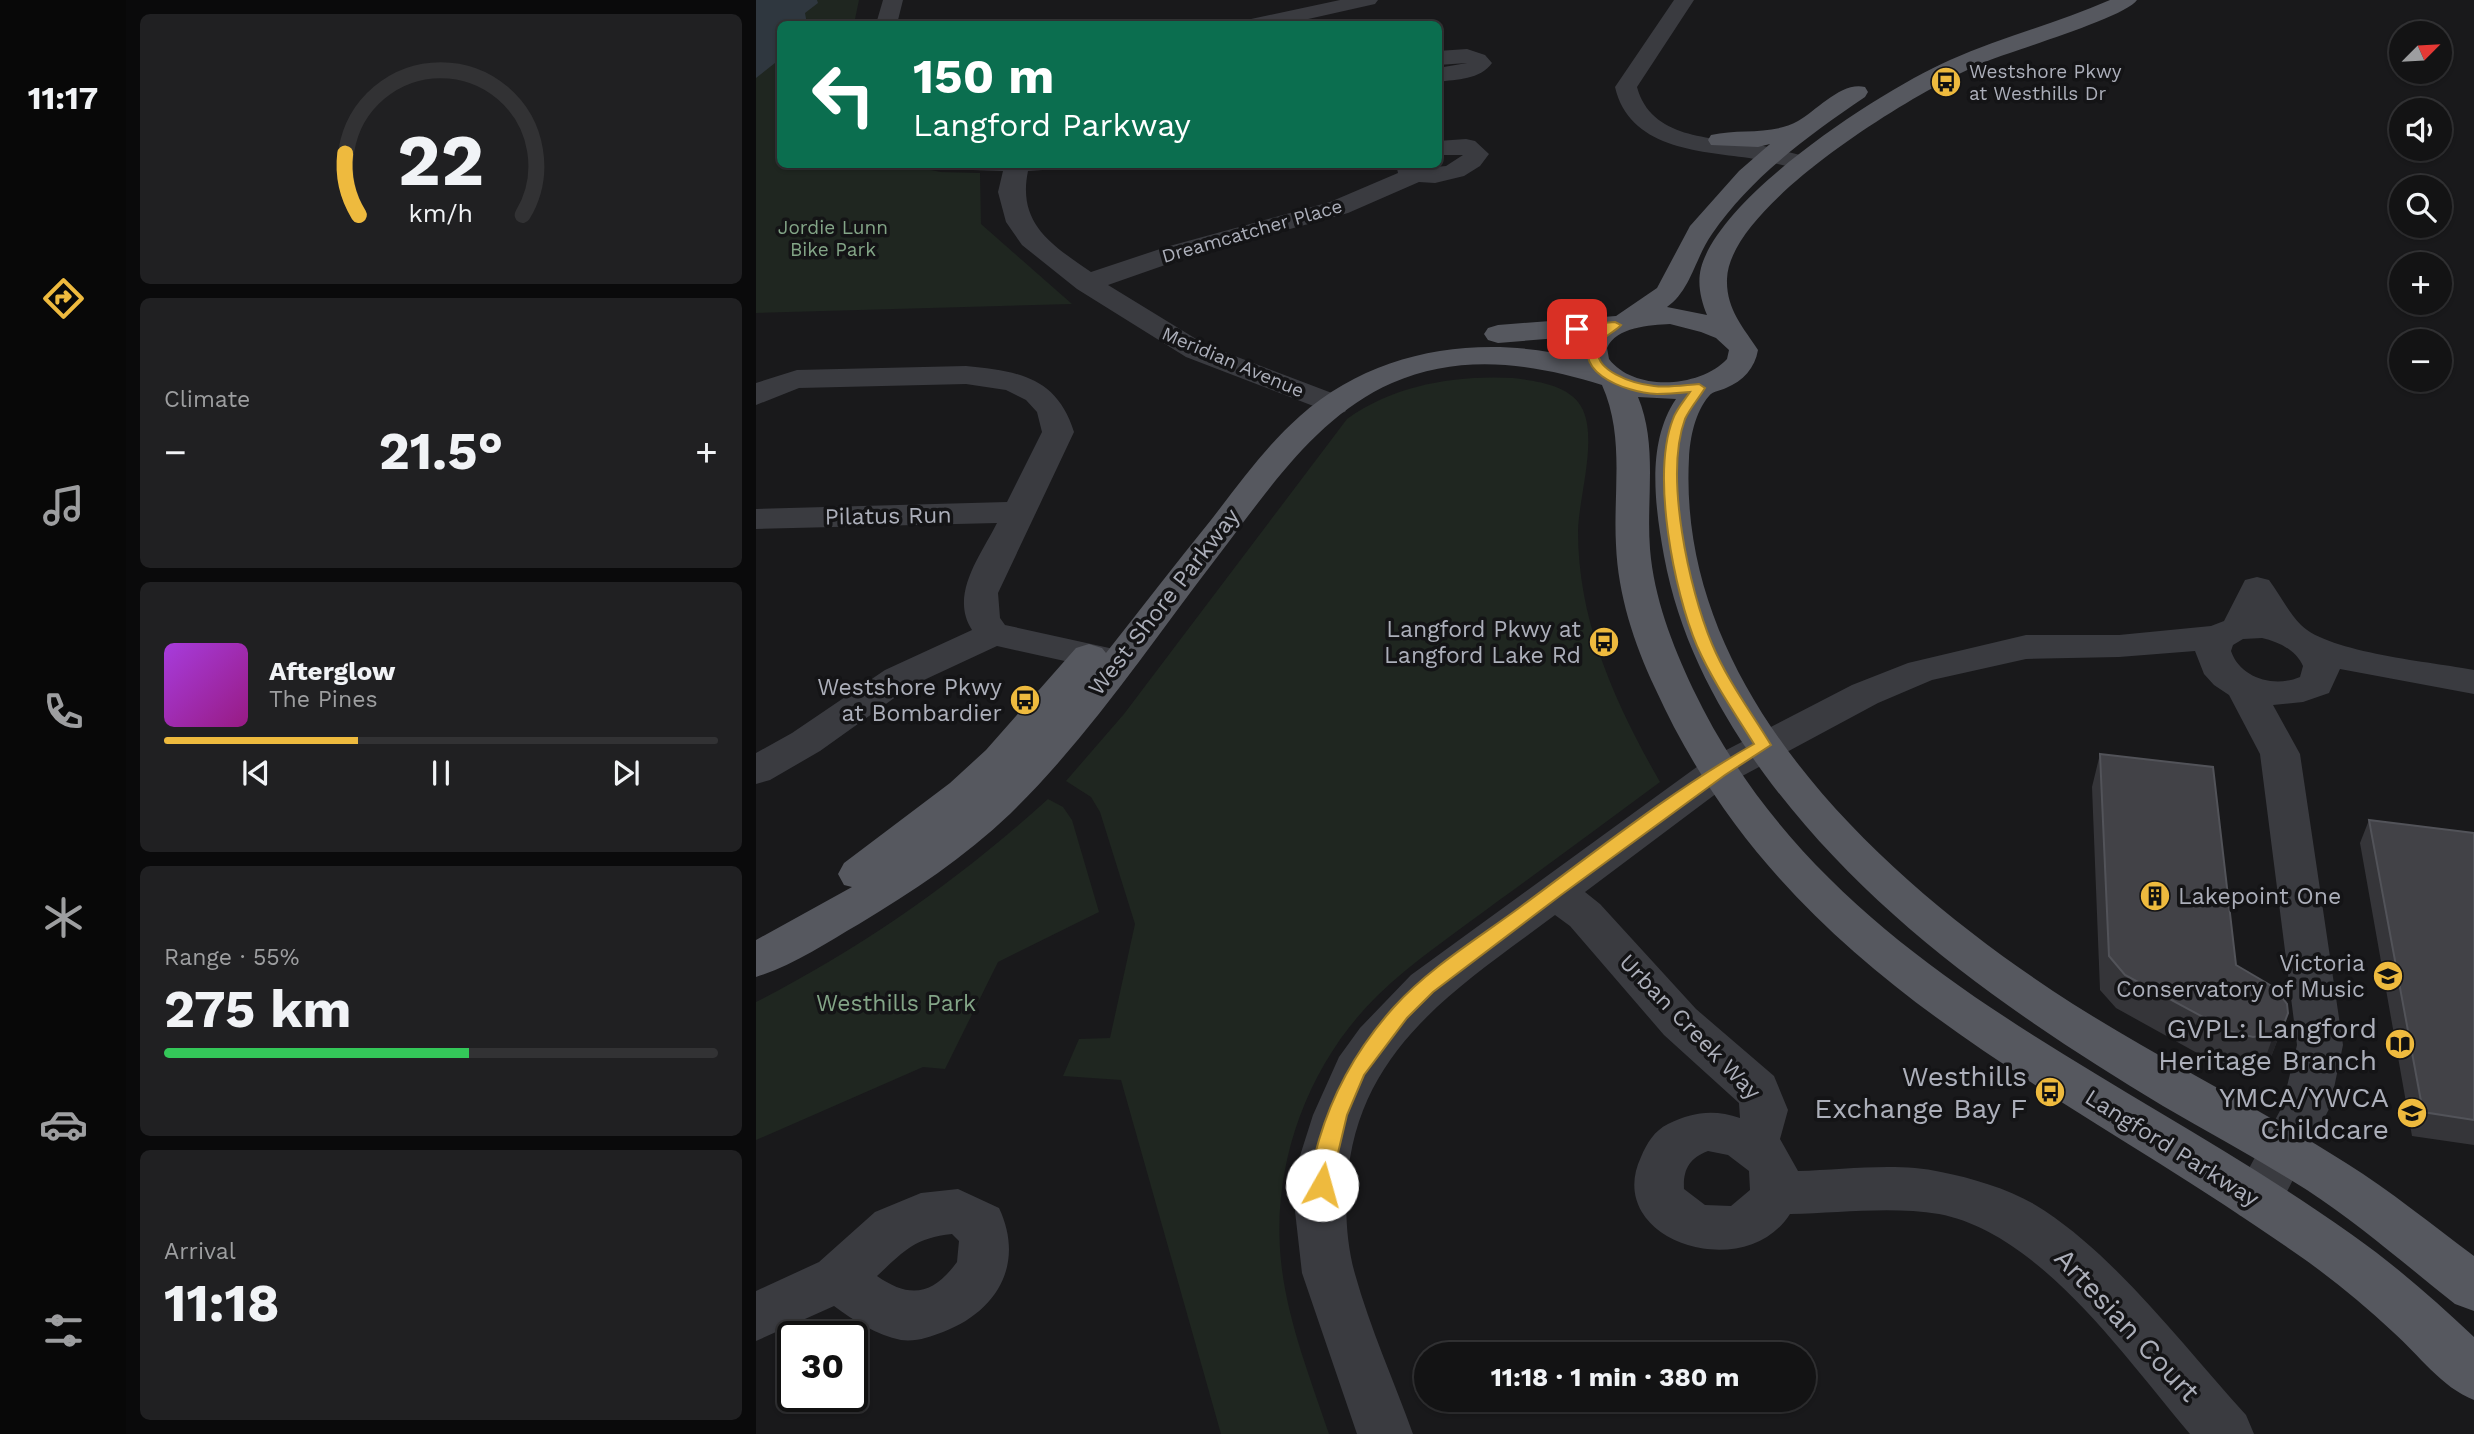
<!DOCTYPE html>
<html lang="en">
<head>
<meta charset="utf-8">
<style>
  :root { --surface:#131314; --page:#202022; --text:#f1f3f6; --muted:#9d9ea0; --line:#323234; --accent:#eeba3e }
  body { margin:0; font-family:"Work Sans",sans-serif; background:var(--page); color:var(--text); height:100vh; display:flex; flex-direction:column; font-size:26px; white-space:nowrap }
  * { box-sizing:border-box; margin:0 }
  p { font-size:23px; color:var(--muted) }
  .icon { flex:none; width:38px; height:38px; fill:none; stroke:currentColor; stroke-width:2; stroke-linecap:round; stroke-linejoin:round }
  .map { position:relative; flex:1; overflow:hidden }
  .panel { display:flex; flex-direction:column; gap:14px; padding:14px; background:#0a0a0b; width:630px }
  .panel>* { flex:none }
  .banner { position:absolute; left:21px; top:21px; width:665px; height:147px; border-radius:10px; box-shadow:0 2px 5px #0004,0 0 0 2px var(--line); background:#0b6e4f; color:#fff; overflow:hidden }
  .needle { width:46px; rotate:66deg }
  .fabs { position:absolute; left:1633px; top:21px; display:grid; gap:14px }
  .fabs a { display:grid; place-items:center; width:63px; height:63px; border-radius:50%; background:var(--surface); box-shadow:0 2px 5px #0004,0 0 0 2px var(--line); font-size:35px }
  .speed { position:absolute; left:21px; top:1321px; display:flex; gap:14px; font-size:35px; font-weight:700; text-align:center }
  .speed>* { display:grid; place-content:center; width:91px; height:91px; border-radius:50%; background:var(--surface); box-shadow:0 2px 5px #0004,0 0 0 2px var(--line); line-height:1 }
  .speed .limit { border:4px solid #111; border-radius:10px; background:#fff; color:#111 }
  .pin { position:absolute; display:grid; place-items:center; width:60px; height:60px; color:#fff; margin:-30px; border-radius:14px; box-shadow:0 4px 10px #0006 }
  .me { position:absolute; width:77px; margin:-38px; rotate:7deg; stroke-linejoin:round; filter:drop-shadow(0 0 5px #0008) }
  .turn { display:flex; align-items:center; gap:24px; height:147px; padding:0 21px; font-size:32px }
  .turn .icon { width:91px; height:91px; stroke-width:2.5 }
  .turn b { display:block; font-size:49px; line-height:60px }
  .big { font-size:52px; font-weight:700; line-height:1.1 }
  .panel .tile { flex:1; display:flex; flex-direction:column; justify-content:center; gap:10px; min-width:0; padding:0 24px; border-radius:10px; background:var(--page) }
  .panel .dial { align-items:center; gap:0 }
  .dial svg { height:182px; overflow:visible; fill:none; stroke:var(--line); stroke-width:7; stroke-linecap:round; text-anchor:middle }
  .dial text { fill:var(--text); stroke:none }
  .song { display:flex; align-items:center; gap:21px }
  .cover { width:84px; height:84px; border-radius:10px; background:linear-gradient(135deg,hsl(280 70% 55%),hsl(310 70% 35%)) }
  .played { height:7px; border-radius:4px; background:linear-gradient(90deg,var(--accent) 35%,var(--line) 35%) }
  .keys { display:flex; justify-content:space-around; direction:ltr }
  .heat { display:flex; justify-content:space-between; align-items:center; font-size:38px; direction:ltr }
  .charge { height:10px; border-radius:5px; background:linear-gradient(90deg,#34c759 55%,var(--line) 0) }
  .trip { position:absolute; left:658px; top:1342px; width:402px; height:70px; border-radius:35px; background:var(--surface); box-shadow:0 2px 5px #0004,0 0 0 2px var(--line); font-weight:700; line-height:70px; text-align:center }
  main { display:flex; flex:1; min-height:0 }
  .menu { display:flex; flex-direction:column; width:126px; justify-content:space-around; align-items:center; background:#080808; color:var(--muted) }
  .menu .icon { width:49px; height:49px }
  .menu .active { color:var(--accent) }
  .menu b { font-size:32px; color:var(--text) }
  .map>svg:first-child { display:block }
  .green { fill:#1f2620 }
  .water { fill:#2f373f }
  .lines { fill:none; stroke-linecap:round; stroke-linejoin:round }
  .minor { fill:#3a3b40; fill-rule:evenodd }
  .major { fill:#56585f; fill-rule:evenodd }
  .wall { fill:#353539 }
  .shaded-wall { fill:#242427 }
  .building { fill:#424247; stroke:#525359; stroke-width:2 }
  .route { fill:#eeba3e; stroke:#9b7928; stroke-width:2 }
  .labels { text-anchor:middle; dominant-baseline:central; stroke-width:7; stroke-linejoin:round; paint-order:stroke }
  .far-poi-label { font-size:19px; fill:#acafba; stroke:#141416; text-anchor:start }
  .far-park-label { font-size:19px; fill:#83a587; stroke:#141416 }
  .far-street-label { font-size:19px; fill:#acafba; stroke:#141416 }
  .street-label { font-size:23px; fill:#acafba; stroke:#141416 }
  .poi-label { font-size:23px; fill:#acafba; stroke:#141416; text-anchor:end }
  .park-label { font-size:23px; fill:#83a587; stroke:#141416 }
  .near-poi-label { font-size:28px; fill:#acafba; stroke:#141416; text-anchor:end }
  .near-street-label { font-size:28px; fill:#acafba; stroke:#141416 }
</style>
</head>
<body>
<main>
<nav class="menu">
<b>11:17</b>
<svg class="icon active" aria-label="directions" viewBox="0 0 24 24"><path d="M12 3l9 9-9 9-9-9zM9 14v-3h6M13 9l2 2-2 2"/></svg>
<svg class="icon" aria-label="music" viewBox="0 0 24 24"><path d="M9 18V5l10-2v13"/><circle cx="6" cy="18" r="3"/><circle cx="16" cy="16" r="3"/></svg>
<svg class="icon" aria-label="phone" viewBox="0 0 24 24"><path d="M5 4h4l2 5-3 2q2 4 5 5l2-3 5 2v4C11 20 4 13 5 4z"/></svg>
<svg class="icon" aria-label="climate" viewBox="0 0 24 24"><path d="M12 3v18M4 7l16 10M4 17L20 7"/></svg>
<svg class="icon" aria-label="car" viewBox="0 0 24 24"><path d="M5 17H2v-5l4-1 3-4h7l3 4 3 1v5h-3M9 17h6M6 11h13"/><circle cx="7" cy="17" r="2"/><circle cx="17" cy="17" r="2"/></svg>
<svg class="icon" aria-label="filters" viewBox="0 0 24 24"><path d="M4 7h16M4 17h16"/><circle cx="9" cy="7" r="2"/><circle cx="15" cy="17" r="2"/></svg>
</nav>
<section class="panel">
<div class="tile dial"><svg viewBox="0 0 100 80">
<path d="M14 69A42 42 0 1 1 86 69"/>
<path d="M14 69A42 42 0 0 1 8 42" stroke="#eeba3e"/>
<text x="50" y="56" font-size="32" font-weight="700">22</text>
<text x="50" y="72" font-size="11">km/h</text>
</svg></div>
<div class="tile"><p>Climate</p>
<div class="heat"><a>−</a><b class="big">21.5°</b><a>+</a></div>
</div>
<div class="tile">
<div class="song"><i class="cover"></i><div><b>Afterglow</b><p>The Pines</p></div></div>
<div class="played"></div>
<div class="keys"><svg class="icon" aria-label="previous" viewBox="0 0 24 24"><path d="M18 5L8 12l10 7zM5 5v14"/></svg><svg class="icon" aria-label="pause" viewBox="0 0 24 24"><path d="M8 5v14M16 5v14"/></svg><svg class="icon" aria-label="next" viewBox="0 0 24 24"><path d="M6 5l10 7-10 7zM19 5v14"/></svg></div>
</div>
<div class="tile"><p>Range · 55%</p><b class="big">275 km</b><div class="charge"></div></div>
<div class="tile"><p>Arrival</p><b class="big">11:18</b></div>
</section>
<div class="map">
<svg width="1718" height="1434" viewBox="0 0 1718 1434">
  <rect width="100%" height="100%" fill="#19191b"/>
  <path class="green" d="M0,0H103L98,24H24V164H144L185,172L224,173L225,224L316,304L0,313Z
    M757,378C780,381 816,385 827,410C841,442 823,496 822,531C822,623 860,705 904,782C850,822 796,862 742,901C701,932 658,960 621,996C552,1064 515,1164 525,1261C531,1320 554,1377 573,1434H465L365,1080L307,1076L323,1039L354,1038L379,924L344,812L335,797L310,781L368,714L591,419C638,385 699,375 757,378Z
    M292,799L307,807L316,820L343,912L242,962L189,1069L167,1067L0,1140V1002C106,948 204,879 292,799Z"/>
  <path class="water" d="M0,0H61L62,3L49,13L51,24H24V59L0,78Z"/>
  <g class="lines">
    <path class="minor" d="M127,0H147L141,24H120Z
      M584,0H622L619,4L530,24H492L495,19Z
      M918,0H938L881,87C895,139 954,137 998,144C1017,148 1037,153 1056,158L1059,163L1056,168L1047,170C1029,166 1011,161 993,158C941,151 873,148 859,87Z
      M711,49L729,55L736,63C724,80 701,79 682,82V68L711,63L682,65V51Z
      M710,139L719,141L733,154L724,166L708,176L679,183L663,182L592,213L429,258L352,285L450,345L589,398L593,405L589,412L578,414L430,357L321,289L266,245L250,222L242,192L247,171L185,169L182,164H304L301,169L272,171C261,224 296,245 335,272L410,247L574,202L642,173L640,164H664L669,168L690,166L707,155H682V141Z
      M210,366C262,371 301,377 318,432L242,593L244,618L249,625L376,653L382,661L376,669L363,673L241,646L155,686L64,751L14,780L0,784V753L36,733L129,670L216,630C193,595 225,555 241,523L0,529V509L251,502L286,432L281,412L270,400L250,390L210,384L43,388L0,405V383L41,370Z
      M1501,577L1513,580C1524,595 1533,613 1545,625C1573,653 1677,662 1718,670V694L1584,669L1573,693L1547,702L1517,705L1544,754L1587,1045L1574,1107L1519,1215L1501,1222L1483,1215L1476,1200L1526,1107L1541,1045L1504,754L1473,695L1458,685L1448,674L1439,651L1363,657L1270,659L1176,680L1122,703L977,781L829,892L844,904L940,1009L1018,1076L1032,1110L1024,1139L1042,1171C1088,1170 1140,1162 1185,1172C1220,1179 1260,1191 1289,1211C1364,1261 1429,1348 1490,1415L1498,1434H1434C1370,1359 1284,1233 1183,1214C1135,1206 1082,1213 1034,1214C988,1286 846,1240 885,1157C891,1143 898,1131 912,1124C936,1112 958,1109 984,1118L983,1103L908,1035L814,926L799,915C701,989 600,1048 591,1185C589,1214 591,1246 599,1274C614,1328 638,1381 657,1434H601L546,1273L539,1211L543,1159L557,1115L583,1057L604,1028L655,975L949,761L1096,685L1152,663L1270,635H1363L1455,626L1468,621L1489,580ZM1506,638C1523,642 1540,650 1547,666L1544,677C1518,688 1484,678 1475,651L1477,645L1487,639ZM952,1151L972,1155L993,1171L994,1190L975,1206L949,1205L928,1189C927,1170 933,1158 952,1151Z
      M202,1189L243,1208C269,1263 242,1311 187,1332C174,1337 160,1342 145,1340C121,1335 98,1321 78,1306L0,1341V1291L63,1262L119,1212L165,1193ZM196,1234L203,1241L201,1262C177,1295 154,1299 121,1276C148,1251 158,1238 196,1234Z"/>
    <path class="major" d="M1354,0H1381C1370,17 1259,50 1234,60C1169,85 973,203 971,279C970,309 987,327 1002,350C999,368 987,381 970,388C964,391 957,391 953,396C939,412 934,438 933,458C920,696 1135,887 1317,1004C1406,1060 1501,1107 1590,1163C1635,1191 1676,1225 1718,1256V1311L1699,1304C1651,1266 1603,1224 1551,1190C1504,1160 1455,1134 1407,1106C1258,1016 1114,917 1009,775C960,708 923,637 908,556C899,506 890,443 920,399L882,397C902,445 890,498 894,549C898,598 916,644 937,689C1070,967 1360,1066 1595,1234C1639,1265 1679,1300 1718,1337V1400C1685,1387 1663,1355 1637,1332C1606,1303 1573,1276 1538,1252C1294,1080 1031,979 899,688C878,643 862,595 860,545C857,490 869,437 846,385C777,363 704,353 636,383C559,417 511,492 462,556C395,643 333,737 254,814C209,857 156,892 103,924C70,943 36,966 0,977V940L96,887L88,885L82,874L88,863L194,783L230,750L320,648L333,644L346,648L350,653C385,609 419,564 455,520C483,484 510,446 544,416C621,348 726,334 823,358L821,348L827,336L742,343L732,340L728,334L732,328L742,325L860,316L901,288L934,226L983,171L1014,144L1002,147L955,145L952,140L955,135C984,128 1015,136 1042,121C1061,110 1086,81 1109,87L1112,92L1109,97C1053,135 995,177 956,234C939,258 935,290 911,307L951,315C945,300 941,284 945,268C965,194 1126,90 1194,60C1246,37 1301,23 1354,0ZM914,324L945,332L960,338L973,350L971,359C944,388 878,392 853,359L851,348C860,327 894,325 914,324Z"/>
  </g>
  <path class="wall" d="M1344,754L1480,965L1532,1013L1513,1062L1506,1067L1484,1071L1461,1064L1360,1008L1344,990L1336,787Z
    M1613,820L1718,833V1145L1656,1136L1604,843Z"/>
  <path class="shaded-wall" d="M1532,1013L1513,1062L1506,1067L1518,1034Z"/>
  <path class="building" d="M1344,754L1457,767L1480,965L1519,988L1531,1004L1532,1013L1526,1029L1518,1034L1497,1037L1473,1031L1369,975L1353,956Z
    M1613,820L1718,833V1120L1667,1112Z"/>
  <path class="route" d="M859,322L865,325C859,332 848,335 844,344C832,371 880,384 898,386C912,388 929,385 943,384L949,388C943,398 934,408 929,419C908,476 933,589 956,644C971,680 995,712 1015,745L969,775L805,895L677,992L651,1018L608,1075L591,1115L573,1191L566,1194L559,1191C551,1176 559,1155 563,1140C578,1089 603,1046 638,1007C673,968 721,939 763,908C839,852 915,791 998,744C978,712 956,680 941,646C918,592 895,475 917,419C920,410 928,401 934,392C923,393 912,394 901,394C869,393 806,369 843,330L821,332L815,329L821,325Z"/>
  <defs>
    <g id="bus-disc" transform="scale(1.575)"><circle r="9.5" fill="#eeba3e" stroke="#141416"/><path d="M-5-6H5V4H4V6H2V4H-2V6H-4V4H-5ZM-3.5-4V0h7V-4ZM-3.5 1.2v1.5H-2V1.2ZM2 1.2v1.5H3.5V1.2Z" fill="#111"/></g>
    <g id="building-disc" transform="scale(1.575)"><circle r="9.5" fill="#eeba3e" stroke="#141416"/><path d="M-4-6H4V6H1V3H-1V6H-4ZM-2.5-4.3h1.7v1.8h-1.7ZM.8-4.3h1.7v1.8H.8ZM-2.5-1h1.7V.8h-1.7ZM.8-1h1.7V.8H.8Z" fill="#111"/></g>
    <g id="school-disc" transform="scale(1.575)"><circle r="9.5" fill="#eeba3e" stroke="#141416"/><path d="M0-5L7-2L0 1L-7-2ZM-4 1L0 2.5L4 1V4Q0 6-4 4Z" fill="#111"/></g>
    <g id="library-disc" transform="scale(1.575)"><circle r="9.5" fill="#eeba3e" stroke="#141416"/><path d="M-6-4Q-3-5.5-.7-3.5V5Q-3 3-6 4ZM6-4Q3-5.5 .7-3.5V5Q3 3 6 4Z" fill="#111"/></g>
  </defs>
  <g fill-rule="evenodd">
    <use href="#bus-disc" x="1190" y="82"/>
    <use href="#bus-disc" x="848" y="642"/>
    <use href="#bus-disc" x="269" y="700"/>
    <use href="#building-disc" x="1399" y="896"/>
    <use href="#school-disc" x="1632" y="976"/>
    <use href="#library-disc" x="1644" y="1044"/>
    <use href="#bus-disc" x="1294" y="1092"/>
    <use href="#school-disc" x="1656" y="1113"/>
  </g>
  <g class="labels">
    <g class="far-poi-label">
      <text x="1213" y="71">Westshore Pkwy<tspan x="1213" dy="22">at Westhills Dr</tspan></text>
    </g>
    <g class="far-park-label">
      <text x="77" y="227">Jordie Lunn<tspan x="77" dy="22">Bike Park</tspan></text>
    </g>
    <g class="far-street-label">
      <text transform="translate(496 231) rotate(-16)">Dreamcatcher Place</text>
      <text transform="translate(477 362) rotate(23)">Meridian Avenue</text>
    </g>
    <g class="street-label">
      <text transform="translate(132 516) rotate(-1)">Pilatus Run</text>
      <text transform="translate(408 602) rotate(-52)">West Shore Parkway</text>
      <text transform="translate(934 1027) rotate(46)">Urban Creek Way</text>
      <text transform="translate(1416 1148) rotate(32)">Langford Parkway</text>
    </g>
    <g class="poi-label">
      <text x="825" y="629">Langford Pkwy at<tspan x="825" dy="26">Langford Lake Rd</tspan></text>
      <text x="246" y="687">Westshore Pkwy<tspan x="246" dy="26">at Bombardier</tspan></text>
      <text x="1422" y="896" text-anchor="start">Lakepoint One</text>
      <text x="1609" y="963">Victoria<tspan x="1609" dy="26">Conservatory of Music</tspan></text>
    </g>
    <g class="park-label">
      <text x="140" y="1003">Westhills Park</text>
    </g>
    <g class="near-poi-label">
      <text x="1621" y="1028">GVPL: Langford<tspan x="1621" dy="32">Heritage Branch</tspan></text>
      <text x="1271" y="1076">Westhills<tspan x="1271" dy="32">Exchange Bay F</tspan></text>
      <text x="1633" y="1097">YMCA/YWCA<tspan x="1633" dy="32">Childcare</tspan></text>
    </g>
    <g class="near-street-label">
      <text transform="translate(1371 1325) rotate(47)">Artesian Court</text>
    </g>
  </g>
</svg>
<div class="fabs">
<a><svg class="needle" viewBox="-14 -14 28 28"><path d="M0-13l5 13h-10z" fill="#e53935"/><path d="M0 13l5-13h-10z" fill="#9d9ea0"/></svg></a>
<a><svg class="icon" aria-label="sound" viewBox="0 0 24 24"><path d="M4 9h4l5-4v14l-5-4H4zM17 9q2 3 0 6"/></svg></a>
<a><svg class="icon" aria-label="search" viewBox="0 0 24 24"><circle cx="10" cy="10" r="6"/><path d="M15 15l6 6"/></svg></a>
<a>+</a>
<a>−</a>
</div>
<div class="speed"><div class="limit">30</div></div>
<div class="pin" style="left:821px;top:329px;background:#d93025"><svg class="icon" aria-label="arrive" viewBox="0 0 24 24"><path d="M6 21V4h12l-3 4 3 4H6"/></svg></div>
<svg class="me" style="left:566px;top:1185px" viewBox="-20 -20 40 40"><circle r="19" fill="#fff"/><path d="M0-13L10 11 0 6-10 11z" fill="#eeba3e"/></svg>
<div class="trip">11:18 · 1 min · 380 m</div>
<div class="banner">
<div class="turn"><svg class="icon" aria-label="left" viewBox="0 0 24 24"><path d="M17 20v-9H6M10 6l-5 5 5 5"/></svg><div><b>150 m</b>Langford Parkway</div></div>
</div>
</div>
</main>
</body>
</html>
